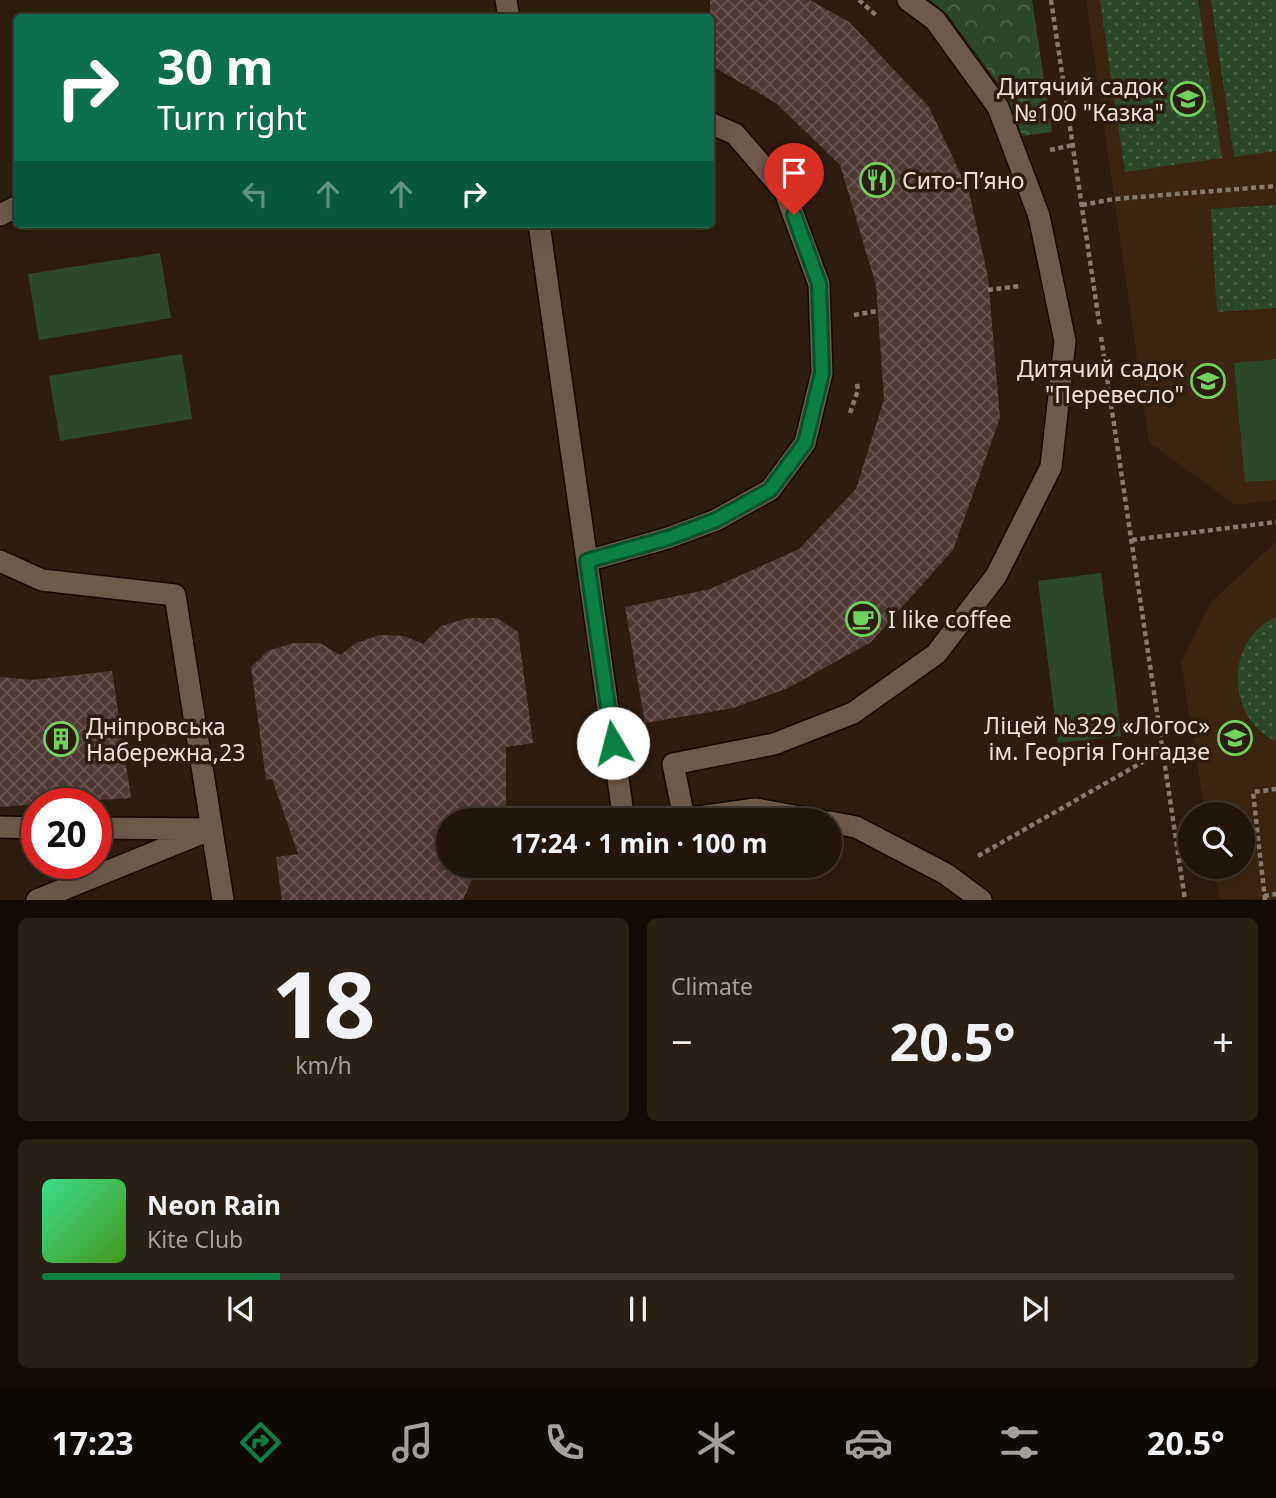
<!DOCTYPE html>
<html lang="en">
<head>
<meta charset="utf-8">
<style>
  :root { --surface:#22160b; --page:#2a1f14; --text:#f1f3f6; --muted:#a29f9d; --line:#3f352c; --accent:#0b8043 }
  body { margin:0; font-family:"Noto Sans",sans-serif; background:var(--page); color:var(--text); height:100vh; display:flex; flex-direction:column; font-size:26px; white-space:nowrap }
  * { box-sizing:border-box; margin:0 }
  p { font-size:23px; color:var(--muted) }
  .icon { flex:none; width:38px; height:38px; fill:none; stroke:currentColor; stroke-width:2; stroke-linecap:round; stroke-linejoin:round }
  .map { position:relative; height:900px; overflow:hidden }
  .drawer { display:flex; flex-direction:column; gap:18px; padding:18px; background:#130c06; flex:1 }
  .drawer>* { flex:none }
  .top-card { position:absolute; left:14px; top:14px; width:700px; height:214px; border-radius:7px; box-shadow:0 7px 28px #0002,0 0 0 2px var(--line); background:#0b6e4f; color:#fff; overflow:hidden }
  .fabs { position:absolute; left:1178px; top:802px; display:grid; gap:14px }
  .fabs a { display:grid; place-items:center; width:77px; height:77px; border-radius:50%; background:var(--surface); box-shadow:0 7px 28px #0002,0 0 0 2px var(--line); font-size:35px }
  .speed { position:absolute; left:21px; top:788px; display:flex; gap:14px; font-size:35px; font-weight:700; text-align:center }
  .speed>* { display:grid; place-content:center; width:91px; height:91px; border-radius:50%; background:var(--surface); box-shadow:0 7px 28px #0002,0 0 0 2px var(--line); line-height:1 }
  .speed .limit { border:10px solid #d22; background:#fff; color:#111 }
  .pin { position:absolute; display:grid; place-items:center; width:60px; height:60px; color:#fff; margin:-72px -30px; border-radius:50% 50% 50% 0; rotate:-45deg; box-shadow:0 0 7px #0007 }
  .pin .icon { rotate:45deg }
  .me { position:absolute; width:77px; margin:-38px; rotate:352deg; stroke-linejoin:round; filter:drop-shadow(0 0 5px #0008) }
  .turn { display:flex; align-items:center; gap:24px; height:147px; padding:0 28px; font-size:32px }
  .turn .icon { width:91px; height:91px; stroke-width:2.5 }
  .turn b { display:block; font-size:49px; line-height:60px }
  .lanes { display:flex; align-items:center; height:66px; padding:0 28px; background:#0003; justify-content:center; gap:35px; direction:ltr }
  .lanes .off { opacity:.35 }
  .big { font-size:52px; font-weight:700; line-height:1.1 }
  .drawer .tile { flex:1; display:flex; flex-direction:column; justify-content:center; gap:10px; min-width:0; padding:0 24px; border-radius:10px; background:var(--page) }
  .drawer .dial { align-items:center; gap:0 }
  .dial b { font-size:91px; line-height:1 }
  .song { display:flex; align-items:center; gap:21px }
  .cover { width:84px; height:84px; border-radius:10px; background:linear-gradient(135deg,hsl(150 70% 55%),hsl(100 70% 35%)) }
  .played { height:7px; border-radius:4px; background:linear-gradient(90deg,var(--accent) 20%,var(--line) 20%) }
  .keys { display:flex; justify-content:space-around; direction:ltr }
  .heat { display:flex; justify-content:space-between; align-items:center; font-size:38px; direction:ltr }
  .drawer .tiles { flex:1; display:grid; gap:18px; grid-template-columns:1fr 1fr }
  .tile:last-child { grid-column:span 2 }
  .trip { position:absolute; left:436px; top:808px; width:406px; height:70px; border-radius:35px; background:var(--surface); box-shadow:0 7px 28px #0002,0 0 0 2px var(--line); font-weight:700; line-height:70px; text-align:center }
  .menu { display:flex; height:112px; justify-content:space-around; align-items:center; background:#0e0904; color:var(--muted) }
  .menu .icon { width:49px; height:49px }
  .menu .current { color:var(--accent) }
  .menu b { font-size:32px; color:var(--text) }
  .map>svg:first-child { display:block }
  .built { fill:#3b2511 }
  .grass { fill:#2d4828 }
  .forest { fill:url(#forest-crowns) }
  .park { fill:url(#park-dots) }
  .building { fill:url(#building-cross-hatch) }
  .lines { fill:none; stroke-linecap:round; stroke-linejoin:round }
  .minor-casing { stroke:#150700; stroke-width:24 }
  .path { stroke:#887a6e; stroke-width:4.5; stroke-dasharray:5 3.5; stroke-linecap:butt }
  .minor { stroke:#6e5a4a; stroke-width:21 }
  .route-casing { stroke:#07532c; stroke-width:18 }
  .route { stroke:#0b8043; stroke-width:12 }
  .labels { text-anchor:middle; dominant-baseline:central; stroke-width:7; stroke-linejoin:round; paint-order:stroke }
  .poi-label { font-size:23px; fill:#ece0d7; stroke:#2e1d0f; text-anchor:end }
</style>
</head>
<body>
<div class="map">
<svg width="1276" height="900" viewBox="0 0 1276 900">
  <defs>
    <pattern id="forest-crowns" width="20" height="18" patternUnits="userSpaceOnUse" patternTransform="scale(1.75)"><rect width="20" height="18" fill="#2d4828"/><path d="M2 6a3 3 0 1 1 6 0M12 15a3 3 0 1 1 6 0" fill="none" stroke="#4c6246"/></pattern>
    <pattern id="park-dots" width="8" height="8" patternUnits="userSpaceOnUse" patternTransform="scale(1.75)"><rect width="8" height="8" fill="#2d4828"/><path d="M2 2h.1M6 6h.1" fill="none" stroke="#4c6246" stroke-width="1.8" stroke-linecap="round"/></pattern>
    <pattern id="building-cross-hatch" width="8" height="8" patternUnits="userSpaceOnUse" patternTransform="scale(1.75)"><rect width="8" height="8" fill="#503834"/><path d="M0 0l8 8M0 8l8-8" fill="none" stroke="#695451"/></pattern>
  </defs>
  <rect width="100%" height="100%" fill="#2e1d0f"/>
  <path class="built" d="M1086,0H1276V500L1235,505L1149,442Z
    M1276,542V899H1219L1214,866H1242V814H1205L1181,662L1210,603Z"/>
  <path class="grass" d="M160,253L171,318L39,340L28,274Z
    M182,354L192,419L60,441L49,376Z
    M1276,359V480L1245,482L1234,363Z
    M1101,573L1121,736L1058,743L1038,581Z"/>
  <path class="forest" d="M930,0H1032L1052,132L1022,136L1003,90L947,14Z"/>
  <path class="park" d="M1100,0H1198L1222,158L1125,172Z
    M1211,0H1276V151L1234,157Z
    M1276,205V308L1217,312L1211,209Z
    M1276,617V741C1225,718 1225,639 1276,617Z"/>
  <path class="building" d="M710,0H810L849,22L929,107L969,192L988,277L1000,418L953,550L871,642L788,688L733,708L645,723L625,607L710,589L799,549L856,489L884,399L876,285L840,165L776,103L710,65Z
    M468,618H497L518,632L533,743L506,747V805L498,821H448V866H478L463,900H282L276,857L298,854L272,779L266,780L251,667L268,651L293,643H320L340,655L356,643L380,635L404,636L423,644L441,626Z
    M112,671L131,798L0,807V677L32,680Z"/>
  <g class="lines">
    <g class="minor-casing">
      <path id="minor" d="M506,0L509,18
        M0,215L18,206
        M539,224L624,821
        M0,561L42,580L175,595L223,900
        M587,561L668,538L716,520L770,490L805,443L822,373L819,284L785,192L735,134L710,123
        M684,818L673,764L774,744L853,713L936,654L996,576L1051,467L1065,341L1039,216L998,107L935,20L908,0
        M669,821L756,809L822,821
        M830,822L856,827L946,874L981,900
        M0,827L37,828
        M37,900L212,829L96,828"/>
    </g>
    <path class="path" d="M859,0L877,16
      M1051,0L1100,328
      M1050,150L1073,145
      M1082,205L1114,199L1276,186
      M988,290L1020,286
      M854,315L877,311
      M1101,337L1185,900
      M850,413L858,390L857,382
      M1132,540L1276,522
      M978,856L1162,751
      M1264,896L1276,894
      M1265,900L1253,792L1276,789"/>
    <use href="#minor" class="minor"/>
  </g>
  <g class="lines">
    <g class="route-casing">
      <path id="route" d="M613,743L587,561L668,538L716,520L770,490L805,443L822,373L819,284L794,215"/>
    </g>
    <use href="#route" class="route"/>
  </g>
  <defs>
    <g id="school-ring" transform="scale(1.75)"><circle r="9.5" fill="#2e1d0f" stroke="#71d25e" stroke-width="1.5"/><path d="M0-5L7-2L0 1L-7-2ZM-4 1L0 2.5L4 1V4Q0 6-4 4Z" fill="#71d25e"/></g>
    <g id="restaurant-ring" transform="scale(1.75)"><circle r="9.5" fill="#2e1d0f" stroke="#71d25e" stroke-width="1.5"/><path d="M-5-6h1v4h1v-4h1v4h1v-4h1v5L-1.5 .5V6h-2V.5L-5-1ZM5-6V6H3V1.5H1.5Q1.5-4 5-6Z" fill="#71d25e"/></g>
    <g id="cafe-ring" transform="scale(1.75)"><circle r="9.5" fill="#2e1d0f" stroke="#71d25e" stroke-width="1.5"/><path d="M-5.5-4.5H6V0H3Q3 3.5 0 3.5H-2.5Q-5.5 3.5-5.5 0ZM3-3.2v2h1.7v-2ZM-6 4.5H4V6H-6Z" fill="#71d25e"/></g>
    <g id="building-ring" transform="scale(1.75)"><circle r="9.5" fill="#2e1d0f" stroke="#71d25e" stroke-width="1.5"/><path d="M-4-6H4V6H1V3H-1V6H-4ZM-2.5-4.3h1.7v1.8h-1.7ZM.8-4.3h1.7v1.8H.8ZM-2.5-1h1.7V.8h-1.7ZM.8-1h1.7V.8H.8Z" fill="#71d25e"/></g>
  </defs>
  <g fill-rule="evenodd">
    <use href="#school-ring" x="1188" y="99"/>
    <use href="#restaurant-ring" x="877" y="180"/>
    <use href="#school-ring" x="1208" y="381"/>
    <use href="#cafe-ring" x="863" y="619"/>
    <use href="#school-ring" x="1235" y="738"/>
    <use href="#building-ring" x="61" y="739"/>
  </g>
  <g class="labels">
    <g class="poi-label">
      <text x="1164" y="86">Дитячий садок<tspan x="1164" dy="26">№100 "Казка"</tspan></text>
      <text x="902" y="180" text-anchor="start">Сито-П’яно</text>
      <text x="1184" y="368">Дитячий садок<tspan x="1184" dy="26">"Перевесло"</tspan></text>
      <text x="888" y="619" text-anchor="start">I like coffee</text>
      <text x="1210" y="725">Ліцей №329 «Логос»<tspan x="1210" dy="26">ім. Георгія Гонгадзе</tspan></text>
      <text x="86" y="726" text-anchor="start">Дніпровська<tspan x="86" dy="26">Набережна,23</tspan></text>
    </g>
  </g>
</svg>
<div class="fabs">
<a><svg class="icon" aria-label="search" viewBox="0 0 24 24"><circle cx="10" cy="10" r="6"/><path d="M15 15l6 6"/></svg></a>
</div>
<div class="speed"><div class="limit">20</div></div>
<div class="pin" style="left:794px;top:215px;background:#d93025"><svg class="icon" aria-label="arrive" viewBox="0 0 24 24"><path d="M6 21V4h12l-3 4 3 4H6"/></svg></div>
<svg class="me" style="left:613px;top:743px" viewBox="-20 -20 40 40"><circle r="19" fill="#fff"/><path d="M0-13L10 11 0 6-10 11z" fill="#0b8043"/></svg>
<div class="trip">17:24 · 1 min · 100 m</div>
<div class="top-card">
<div class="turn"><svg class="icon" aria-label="right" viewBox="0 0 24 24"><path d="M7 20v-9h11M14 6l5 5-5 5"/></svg><div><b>30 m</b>Turn right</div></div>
<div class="lanes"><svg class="icon off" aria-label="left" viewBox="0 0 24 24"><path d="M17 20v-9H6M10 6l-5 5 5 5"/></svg><svg class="icon off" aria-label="ahead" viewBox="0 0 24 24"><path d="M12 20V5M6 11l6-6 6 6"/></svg><svg class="icon off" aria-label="ahead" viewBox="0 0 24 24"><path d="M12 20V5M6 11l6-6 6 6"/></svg><svg class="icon" aria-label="right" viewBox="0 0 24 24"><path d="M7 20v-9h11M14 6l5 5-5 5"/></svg></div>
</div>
</div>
<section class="drawer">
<div class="tiles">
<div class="tile dial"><b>18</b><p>km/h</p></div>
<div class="tile"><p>Climate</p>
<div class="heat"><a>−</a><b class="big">20.5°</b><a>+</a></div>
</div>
<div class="tile">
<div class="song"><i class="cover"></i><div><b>Neon Rain</b><p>Kite Club</p></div></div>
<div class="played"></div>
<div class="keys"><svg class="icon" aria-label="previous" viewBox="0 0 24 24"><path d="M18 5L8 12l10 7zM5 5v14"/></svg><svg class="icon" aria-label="pause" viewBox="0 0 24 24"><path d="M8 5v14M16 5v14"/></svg><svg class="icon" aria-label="next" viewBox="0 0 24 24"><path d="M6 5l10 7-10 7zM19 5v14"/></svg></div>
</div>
</div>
</section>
<nav class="menu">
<b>17:23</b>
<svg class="icon current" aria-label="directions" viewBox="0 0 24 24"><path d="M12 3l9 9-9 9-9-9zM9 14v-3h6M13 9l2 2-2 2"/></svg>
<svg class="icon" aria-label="music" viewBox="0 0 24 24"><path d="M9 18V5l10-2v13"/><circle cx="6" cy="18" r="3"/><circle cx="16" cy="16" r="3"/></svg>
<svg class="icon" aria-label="phone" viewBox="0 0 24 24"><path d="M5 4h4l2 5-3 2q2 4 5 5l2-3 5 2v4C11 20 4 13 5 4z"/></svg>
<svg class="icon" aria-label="climate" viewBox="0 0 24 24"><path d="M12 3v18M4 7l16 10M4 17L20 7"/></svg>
<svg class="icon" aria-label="car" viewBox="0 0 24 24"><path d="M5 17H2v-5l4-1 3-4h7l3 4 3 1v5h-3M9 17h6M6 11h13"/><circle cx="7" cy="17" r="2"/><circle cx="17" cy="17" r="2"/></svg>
<svg class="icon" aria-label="filters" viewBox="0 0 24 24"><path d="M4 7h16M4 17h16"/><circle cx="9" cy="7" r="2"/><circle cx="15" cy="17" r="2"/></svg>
<b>20.5°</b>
</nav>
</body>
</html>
